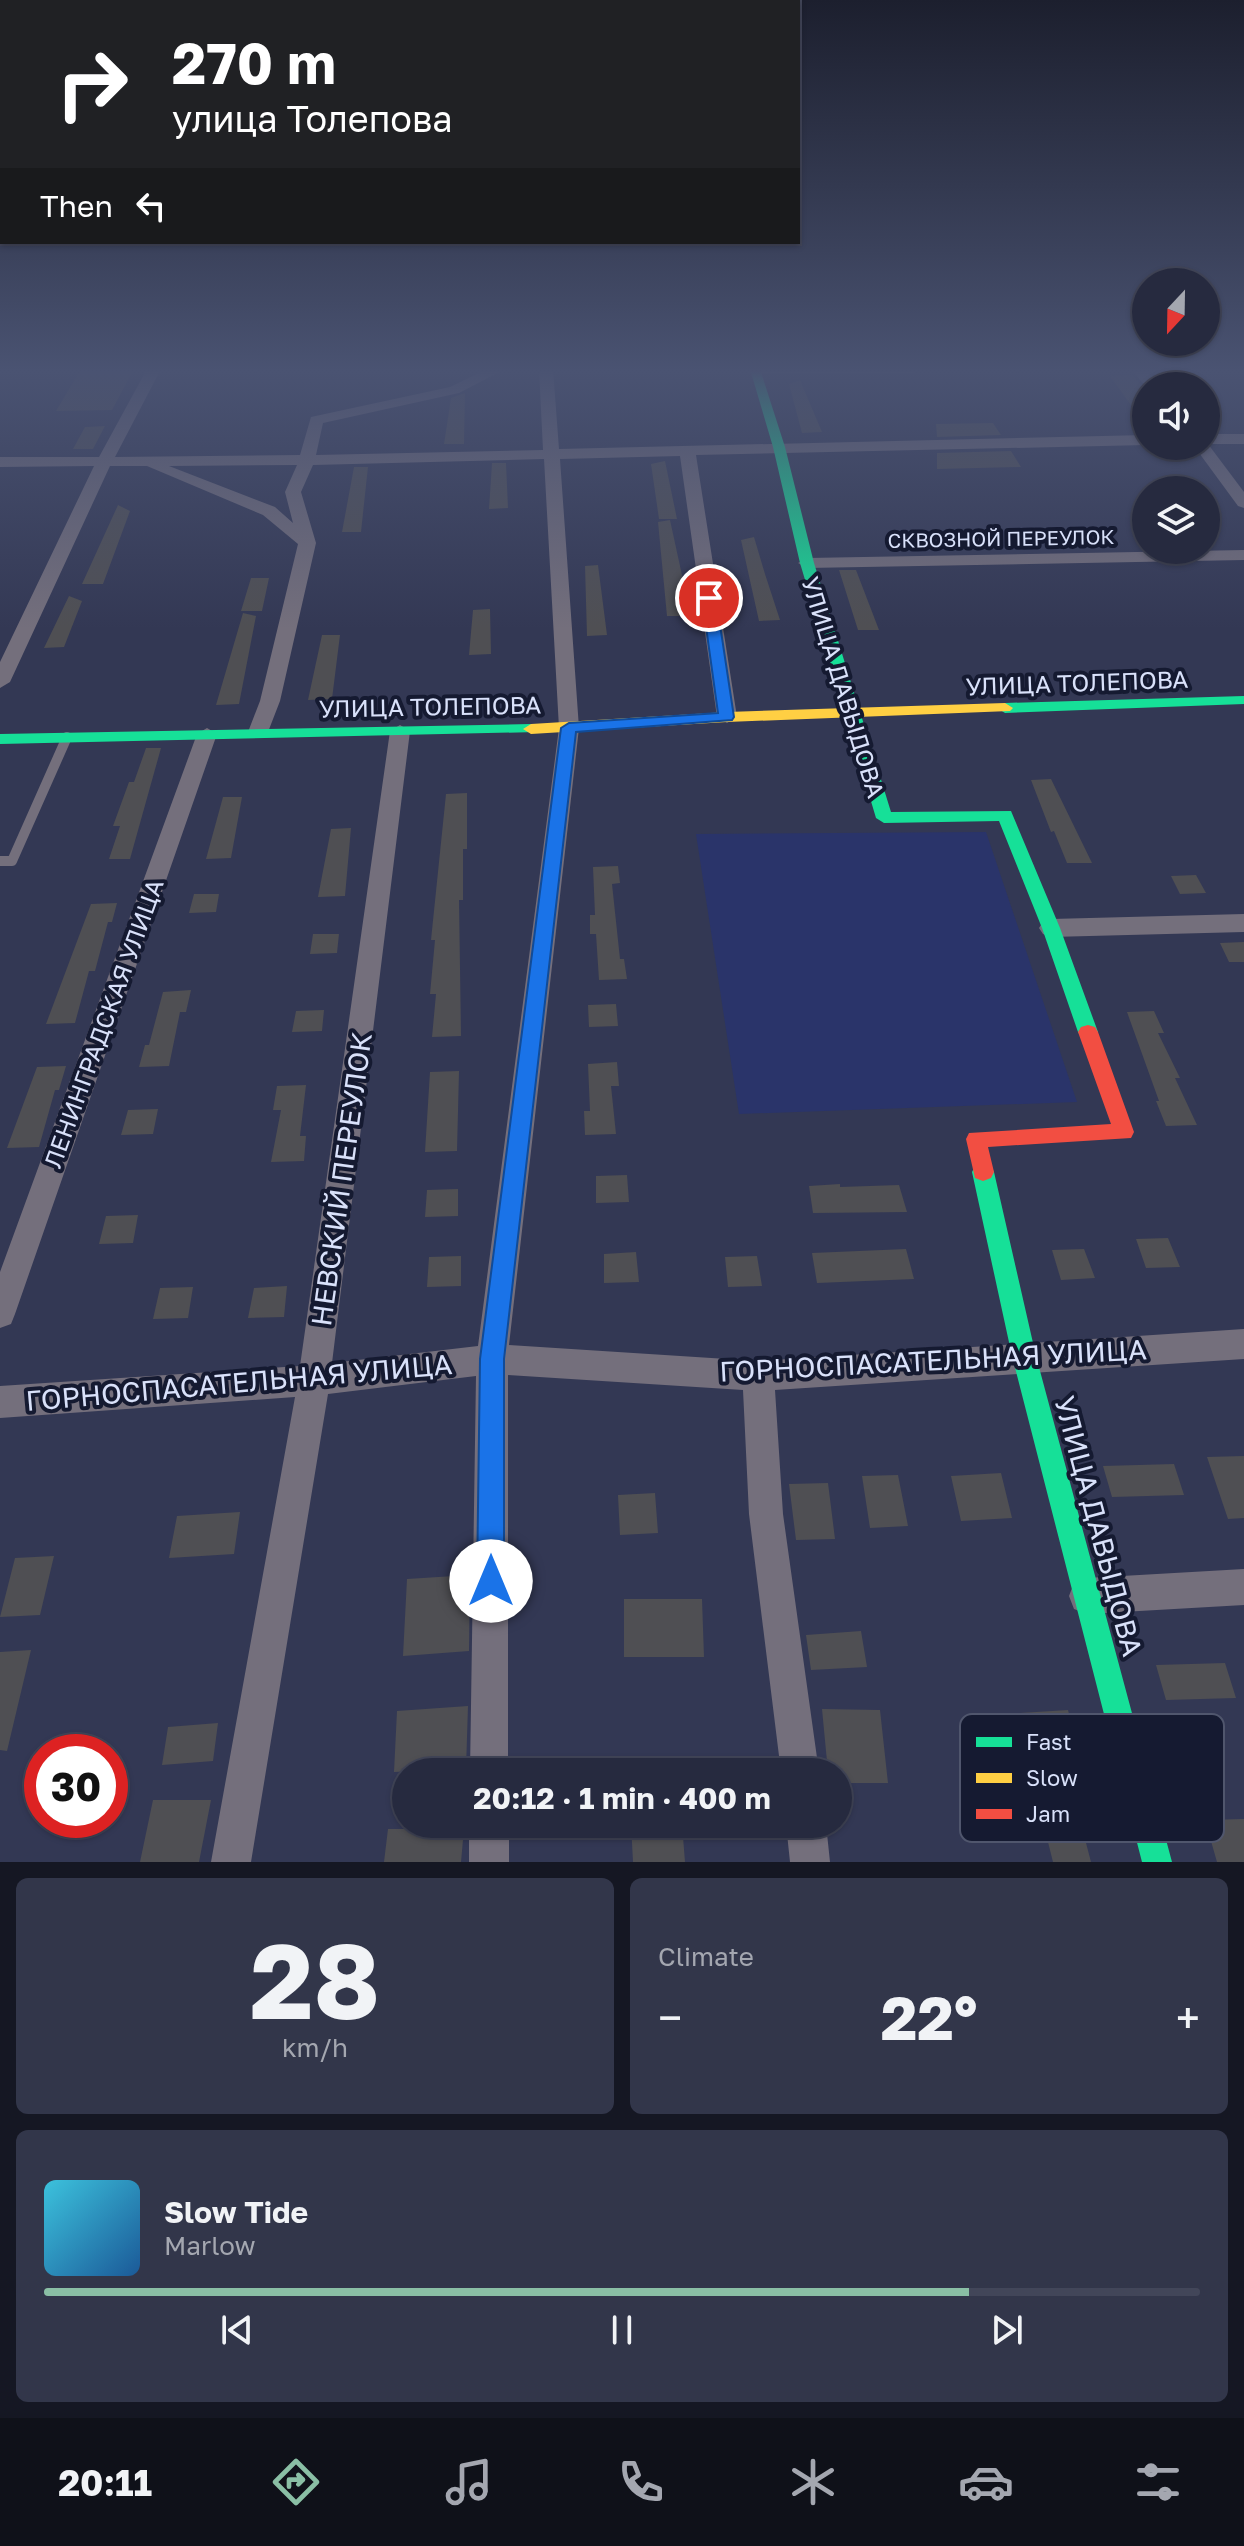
<!DOCTYPE html>
<html lang="en">
<head>
<meta charset="utf-8">
<style>
  :root { --surface:#262a3f; --page:#32364a; --text:#f1f3f6; --muted:#a4a7b0; --line:#424659; --accent:#8abfa5 }
  body { margin:0; font-family:"Golos Text",sans-serif; background:var(--page); color:var(--text); height:100vh; display:flex; flex-direction:column; font-size:30px; white-space:nowrap }
  * { box-sizing:border-box; margin:0 }
  p { font-size:26px; color:var(--muted) }
  .icon { flex:none; width:44px; height:44px; fill:none; stroke:currentColor; stroke-width:2; stroke-linecap:round; stroke-linejoin:round }
  .map { position:relative; height:1862px; overflow:hidden }
  .panel { display:flex; flex-direction:column; gap:16px; padding:16px; background:#151723; flex:1 }
  .panel>* { flex:none }
  .guide { position:absolute; left:0px; top:0px; width:800px; height:244px; box-shadow:0 2px 6px #0004,0 0 0 2px var(--line); background:#202124; color:#fff; overflow:hidden }
  .needle { width:52px; rotate:202deg }
  .fabs { position:absolute; left:1132px; top:268px; display:grid; gap:16px }
  .fabs a { display:grid; place-items:center; width:88px; height:88px; border-radius:50%; background:var(--surface); box-shadow:0 2px 6px #0004,0 0 0 2px var(--line); font-size:40px }
  .speed { position:absolute; left:24px; top:1734px; display:flex; gap:16px; font-size:40px; font-weight:700; text-align:center }
  .speed>* { display:grid; place-content:center; width:104px; height:104px; border-radius:50%; background:var(--surface); box-shadow:0 2px 6px #0004,0 0 0 2px var(--line); line-height:1 }
  .speed .limit { border:12px solid #d22; background:#fff; color:#111 }
  .pin { position:absolute; display:grid; place-items:center; width:68px; height:68px; color:#fff; margin:-34px; border:4px solid #fff; border-radius:50%; box-shadow:0 2px 8px #0007 }
  .me { position:absolute; width:88px; margin:-44px; rotate:0deg; stroke-linejoin:round; filter:drop-shadow(0 0 6px #0008) }
  .turn { display:flex; align-items:center; gap:28px; height:168px; padding:0 40px; font-size:36px }
  .turn .icon { width:104px; height:104px; stroke-width:2.5 }
  .turn b { display:block; font-size:56px; line-height:68px }
  .then { display:flex; align-items:center; height:76px; padding:0 40px; background:#0003; gap:16px; font-size:30px }
  .big { font-size:60px; font-weight:700; line-height:1.1 }
  .panel .tile { flex:1; display:flex; flex-direction:column; justify-content:center; gap:12px; min-width:0; padding:0 28px; border-radius:12px; background:var(--page) }
  .panel .dial { align-items:center; gap:0 }
  .dial b { font-size:104px; line-height:1 }
  .song { display:flex; align-items:center; gap:24px }
  .cover { width:96px; height:96px; border-radius:12px; background:linear-gradient(135deg,hsl(190 70% 55%),hsl(210 70% 35%)) }
  .played { height:8px; border-radius:4px; background:linear-gradient(90deg,var(--accent) 80%,var(--line) 80%) }
  .keys { display:flex; justify-content:space-around; direction:ltr }
  .heat { display:flex; justify-content:space-between; align-items:center; font-size:44px; direction:ltr }
  .panel .tiles { flex:1; display:grid; gap:16px; grid-template-columns:1fr 1fr }
  .tile:last-child { grid-column:span 2 }
  .trip { position:absolute; left:392px; top:1758px; width:460px; height:80px; border-radius:40px; background:var(--surface); box-shadow:0 2px 6px #0004,0 0 0 2px var(--line); font-weight:700; line-height:80px; text-align:center }
  .menu { display:flex; height:128px; justify-content:space-around; align-items:center; background:#0f1119; color:var(--muted) }
  .menu .icon { width:56px; height:56px }
  .menu .active { color:var(--accent) }
  .menu b { font-size:36px; color:var(--text) }
  .map>svg:first-child { display:block }
  .built { fill:#2a346a }
  .building { fill:#4f4f53 }
  .lines { fill:none; stroke-linecap:round; stroke-linejoin:round }
  .lane { stroke:#746f7c; stroke-width:10 }
  .street { fill:#746f7c; fill-rule:evenodd }
  .fast { fill:#16e098; fill-rule:evenodd }
  .slow { fill:#ffcf43; fill-rule:evenodd }
  .jam { fill:#f24e42; fill-rule:evenodd }
  .route { fill:#1a73e8; stroke:#114b97; stroke-width:2 }
  .labels { text-anchor:middle; dominant-baseline:central; stroke-width:8; stroke-linejoin:round; paint-order:stroke }
  .far-street-label { font-size:20px; fill:#d9e1fa; stroke:#151a31 }
  .street-label { font-size:24px; fill:#d9e1fa; stroke:#151a31 }
  .near-street-label { font-size:28px; fill:#d9e1fa; stroke:#151a31 }
  .key { fill:#151a31; stroke:#50566d; stroke-width:2 }
  .key-label { font-size:22px; fill:#d9e1fa }
</style>
</head>
<body>
<div class="map">
<svg width="1244" height="1862" viewBox="0 0 1244 1862">
  <rect width="100%" height="100%" fill="#333854"/>
  <path class="built" d="M986,832L1077,1102L739,1114L696,834Z"/>
  <path class="building" d="M81,369H134L112,410L56,411Z
    M1132,375L1146,390V408H1133L1110,376Z
    M800,380L822,432L802,433L789,384Z
    M465,393L464,444H444L451,398Z
    M993,423L1001,435L937,437L936,424Z
    M105,426L93,449H73L85,427Z
    M1011,451L1021,467L937,469V453Z
    M665,461L677,519H659L651,464Z
    M492,463H506L508,508L489,509Z
    M354,467H368L361,532H342Z
    M118,505L130,511L103,584H82Z
    M670,520L685,589H681L686,616H667L658,522Z
    M754,537L765,574L780,620L759,621L741,540Z
    M598,565L607,635L587,636L585,566Z
    M839,570H856L879,630H858Z
    M251,578H269L262,611H241Z
    M69,596L82,601L64,647L44,648Z
    M490,609L491,654L469,655L473,610Z
    M243,613L256,616L239,704L216,705Z
    M322,635H340L332,699L308,700Z
    M146,748H161L130,859H109L120,826H113L129,782H134Z
    M1051,779L1092,863H1067L1054,831L1051,832L1031,780Z
    M467,793V849H463V900H459L461,1036L432,1037L436,994H430L435,940H431L446,794Z
    M223,797H242L231,858L206,859Z
    M351,828L345,896L318,897L331,829Z
    M618,866L620,883L612,884L620,959H624L627,979L599,980L596,934H590V915H595L593,867Z
    M1196,875L1206,893L1180,894L1171,876Z
    M194,894H219L216,912L189,913Z
    M117,903L112,922H108L95,971H89L75,1023L46,1024L91,904Z
    M313,934H339L337,953L310,954Z
    M1244,942V962H1229L1220,943Z
    M191,990L186,1012H180L169,1066L139,1067L145,1045H149L163,992Z
    M616,1004L618,1026L589,1027L588,1005Z
    M324,1010L322,1031L292,1032L296,1011Z
    M1154,1011L1164,1033H1158L1180,1078H1175L1197,1125L1166,1126L1156,1101H1159L1127,1012Z
    M617,1062L619,1086H611L616,1134L585,1135L584,1111H590L588,1064Z
    M66,1066L59,1090H55L39,1147L7,1148L37,1067Z
    M459,1071L457,1151L425,1152L430,1072Z
    M306,1085L300,1136H306L304,1161L271,1162L281,1110H273L277,1086Z
    M158,1109L153,1134L121,1135L128,1110Z
    M627,1175L629,1202L596,1203V1176Z
    M840,1184V1187L899,1185L907,1212L813,1213L809,1186Z
    M458,1189V1216L425,1217L427,1190Z
    M138,1215L133,1243L99,1244L106,1216Z
    M1168,1238L1180,1267L1146,1268L1136,1239Z
    M906,1249L914,1279L817,1283L812,1253Z
    M1084,1249L1095,1278L1061,1280L1052,1250Z
    M636,1252L639,1282L604,1283V1254Z
    M461,1256V1286L427,1287L429,1257Z
    M757,1256L762,1286L728,1287L725,1257Z
    M287,1286L284,1317L248,1318L254,1288Z
    M193,1287L188,1318L153,1319L160,1288Z
    M1244,1456V1518L1228,1519L1207,1457Z
    M1174,1464L1184,1495L1112,1497L1103,1466Z
    M1001,1473L1012,1518L961,1521L951,1476Z
    M898,1475L908,1526L870,1528L862,1476Z
    M828,1483L835,1539L796,1540L789,1484Z
    M655,1493L658,1533L620,1535L618,1495Z
    M240,1512L234,1554L169,1558L177,1516Z
    M54,1556L40,1615L0,1617L15,1558Z
    M470,1575L469,1651L403,1656L407,1579Z
    M624,1599H702L704,1657H624Z
    M861,1631L867,1667L811,1670L806,1635Z
    M31,1650L7,1751L0,1750V1652Z
    M1225,1663L1236,1698L1166,1700L1156,1665Z
    M468,1706L466,1769L394,1772L397,1711Z
    M822,1709L880,1710L888,1783H838V1772H828Z
    M1068,1710L1082,1764L1032,1766L1020,1713Z
    M218,1723L213,1761L162,1765L168,1727Z
    M153,1800H211L199,1862H140Z
    M1244,1819V1862H1217L1205,1820Z
    M1080,1820L1091,1862H1053L1043,1822Z
    M631,1824H682L685,1862H633Z
    M388,1829H464L461,1862H384Z"/>
  <g class="lines">
    <path class="lane" d="M0,861H12L67,737"/>
    <path class="street" d="M147,369H161L115,457L300,455L311,417L450,387L487,369H505L459,393L323,423L316,455L543,450L539,369H553L559,449L1146,435V445L696,455L737,717L727,723L717,717L680,456L560,459L579,728L509,1345L758,1361L1244,1329V1359L775,1390L783,1514L819,1772H781L749,1514L743,1390L508,1375V1772H470L476,1376L328,1394L251,1862H211L295,1397L0,1418V1386L300,1366L390,731L400,725L410,731L332,1363L478,1346L559,728L544,459L313,465L301,492L316,543L280,701L268,732L258,738L248,732L260,701L298,544L263,515L147,466H110L10,682L0,688V662L94,466L0,467V457H99ZM297,465L285,492L293,523L275,507L169,466Z
      M749,369H921L914,373L755,374L750,373Z
      M1131,369H1145L1160,386L1146,387Z
      M1206,434H1244V444H1208L1244,492V508L1238,506L1194,446H1206Z
      M1244,550V560L807,568L798,563L807,558Z
      M207,728L217,734L15,1314L11,1324L0,1328V1272L197,734Z
      M1244,914V932L1051,937L1043,934L1039,928L1043,922L1051,919Z
      M1244,1569V1605L1087,1614L1074,1609L1069,1596L1074,1583L1087,1578Z
      M469,1824H509V1862H469Z
      M786,1824H826L830,1862H790Z"/>
    <path class="fast" d="M750,369H760L785,447L814,563L891,812L1011,811L1060,928L1098,1032L1095,1037H1081L1078,1032L1042,928L999,821L884,823L876,818L800,563L773,447Z
      M1244,696V704L1005,713L997,708L1005,703Z
      M531,724L539,729L536,732L0,744V734Z
      M983,1163L991,1166L994,1172L1036,1356L1172,1862H1142L1012,1356L972,1172L975,1166Z"/>
    <path class="slow" d="M1005,703L1013,708L1010,711L727,722L531,734L523,729L531,724L727,712Z"/>
    <path class="jam" d="M1088,1025L1095,1027L1098,1032L1134,1132L1131,1138L988,1147L994,1172L991,1178L983,1181L975,1178L966,1139L969,1133L1111,1124L1078,1032L1081,1027Z"/>
  </g>
  <linearGradient id="sky" x2="0" y2="1"><stop stop-color="#1c1f2e"/><stop offset="0.59" stop-color="#4a5372"/><stop offset="1" stop-color="#4a5372" stop-opacity="0"/></linearGradient>
  <rect width="1244" height="629" fill="url(#sky)"/>
  <path class="route" d="M709,594L716,598L734,717L732,720L576,732L504,1359V1581L500,1591L491,1595L481,1591L477,1581L480,1359L561,728L569,723L718,713L702,598Z"/>
  <g class="labels">
    <g class="far-street-label">
      <text transform="translate(1001 538) rotate(-1)">СКВОЗНОЙ ПЕРЕУЛОК</text>
    </g>
    <g class="street-label">
      <text transform="translate(1077 682) rotate(-2)">УЛИЦА ТОЛЕПОВА</text>
      <text transform="translate(844 687) rotate(73)">УЛИЦА ДАВЫДОВА</text>
      <text transform="translate(430 706) rotate(-1)">УЛИЦА ТОЛЕПОВА</text>
      <text transform="translate(103 1023) rotate(-70)">ЛЕНИНГРАДСКАЯ УЛИЦА</text>
    </g>
    <g class="near-street-label">
      <text transform="translate(341 1179) rotate(-82)">НЕВСКИЙ ПЕРЕУЛОК</text>
      <text transform="translate(933 1360) rotate(-3)">ГОРНОСПАСАТЕЛЬНАЯ УЛИЦА</text>
      <text transform="translate(239 1382) rotate(-5)">ГОРНОСПАСАТЕЛЬНАЯ УЛИЦА</text>
      <text transform="translate(1099 1526) rotate(75)">УЛИЦА ДАВЫДОВА</text>
    </g>
  </g>
  <rect x="960" y="1714" width="264" height="128" rx="12" class="key"/>
  <rect x="976" y="1737" width="36" height="10" fill="#16e098"/>
  <rect x="976" y="1773" width="36" height="10" fill="#ffcf43"/>
  <rect x="976" y="1809" width="36" height="10" fill="#f24e42"/>
  <g class="key-label">
    <text x="1026" y="1750">Fast</text>
    <text x="1026" y="1786">Slow</text>
    <text x="1026" y="1822">Jam</text>
  </g>
</svg>
<div class="fabs">
<a><svg class="needle" viewBox="-14 -14 28 28"><path d="M0-13l5 13h-10z" fill="#e53935"/><path d="M0 13l5-13h-10z" fill="#a4a7b0"/></svg></a>
<a><svg class="icon" aria-label="sound" viewBox="0 0 24 24"><path d="M4 9h4l5-4v14l-5-4H4zM17 9q2 3 0 6"/></svg></a>
<a><svg class="icon" aria-label="layers" viewBox="0 0 24 24"><path d="M12 4l9 5-9 5-9-5zM3 14l9 5 9-5"/></svg></a>
</div>
<div class="speed"><div class="limit">30</div></div>
<div class="pin" style="left:709px;top:598px;background:#d93025"><svg class="icon" aria-label="arrive" viewBox="0 0 24 24"><path d="M6 21V4h12l-3 4 3 4H6"/></svg></div>
<svg class="me" style="left:491px;top:1581px" viewBox="-20 -20 40 40"><circle r="19" fill="#fff"/><path d="M0-13L10 11 0 6-10 11z" fill="#1a73e8"/></svg>
<div class="trip">20:12 · 1 min · 400 m</div>
<div class="guide">
<div class="turn"><svg class="icon" aria-label="right" viewBox="0 0 24 24"><path d="M7 20v-9h11M14 6l5 5-5 5"/></svg><div><b>270 m</b>улица Толепова</div></div>
<div class="then">Then<svg class="icon" aria-label="left" viewBox="0 0 24 24"><path d="M17 20v-9H6M10 6l-5 5 5 5"/></svg></div>
</div>
</div>
<section class="panel">
<div class="tiles">
<div class="tile dial"><b>28</b><p>km/h</p></div>
<div class="tile"><p>Climate</p>
<div class="heat"><a>−</a><b class="big">22°</b><a>+</a></div>
</div>
<div class="tile">
<div class="song"><i class="cover"></i><div><b>Slow Tide</b><p>Marlow</p></div></div>
<div class="played"></div>
<div class="keys"><svg class="icon" aria-label="previous" viewBox="0 0 24 24"><path d="M18 5L8 12l10 7zM5 5v14"/></svg><svg class="icon" aria-label="pause" viewBox="0 0 24 24"><path d="M8 5v14M16 5v14"/></svg><svg class="icon" aria-label="next" viewBox="0 0 24 24"><path d="M6 5l10 7-10 7zM19 5v14"/></svg></div>
</div>
</div>
</section>
<nav class="menu">
<b>20:11</b>
<svg class="icon active" aria-label="directions" viewBox="0 0 24 24"><path d="M12 3l9 9-9 9-9-9zM9 14v-3h6M13 9l2 2-2 2"/></svg>
<svg class="icon" aria-label="music" viewBox="0 0 24 24"><path d="M9 18V5l10-2v13"/><circle cx="6" cy="18" r="3"/><circle cx="16" cy="16" r="3"/></svg>
<svg class="icon" aria-label="phone" viewBox="0 0 24 24"><path d="M5 4h4l2 5-3 2q2 4 5 5l2-3 5 2v4C11 20 4 13 5 4z"/></svg>
<svg class="icon" aria-label="climate" viewBox="0 0 24 24"><path d="M12 3v18M4 7l16 10M4 17L20 7"/></svg>
<svg class="icon" aria-label="car" viewBox="0 0 24 24"><path d="M5 17H2v-5l4-1 3-4h7l3 4 3 1v5h-3M9 17h6M6 11h13"/><circle cx="7" cy="17" r="2"/><circle cx="17" cy="17" r="2"/></svg>
<svg class="icon" aria-label="filters" viewBox="0 0 24 24"><path d="M4 7h16M4 17h16"/><circle cx="9" cy="7" r="2"/><circle cx="15" cy="17" r="2"/></svg>
</nav>
</body>
</html>
